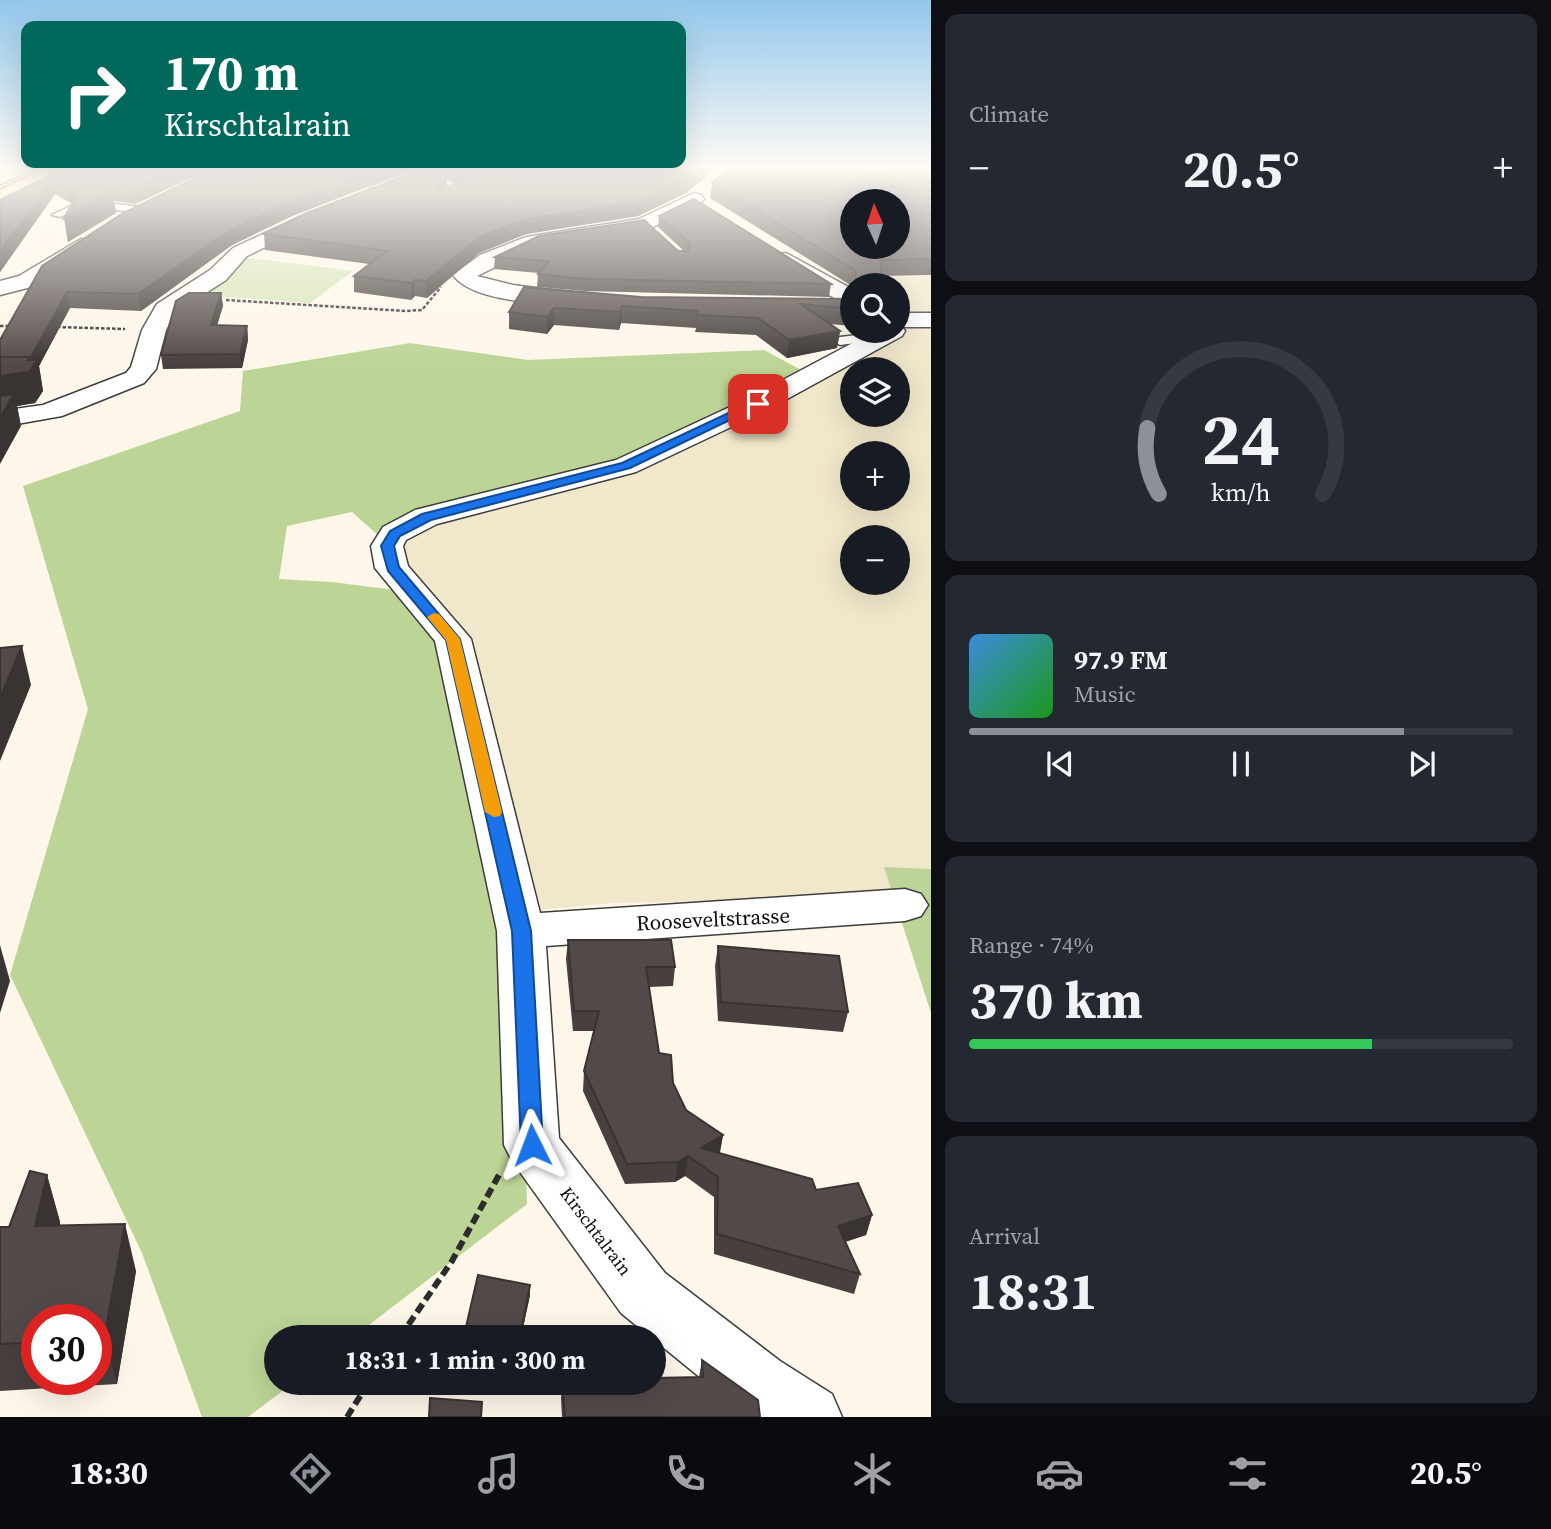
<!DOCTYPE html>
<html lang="en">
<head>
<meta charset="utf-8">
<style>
  :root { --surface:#171b24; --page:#242831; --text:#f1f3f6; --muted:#9ea1a6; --line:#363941; --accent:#8c9099 }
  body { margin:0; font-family:"Source Serif 4",serif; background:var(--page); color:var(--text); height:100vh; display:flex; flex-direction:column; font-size:26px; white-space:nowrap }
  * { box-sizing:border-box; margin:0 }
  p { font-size:23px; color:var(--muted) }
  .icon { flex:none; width:38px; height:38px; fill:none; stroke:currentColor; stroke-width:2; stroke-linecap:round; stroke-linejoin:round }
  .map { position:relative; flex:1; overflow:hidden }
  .drawer { display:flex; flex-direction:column; gap:14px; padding:14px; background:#0d0f14; width:620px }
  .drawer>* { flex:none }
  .guide { position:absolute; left:21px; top:21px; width:665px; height:147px; border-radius:14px; box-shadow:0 7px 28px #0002; background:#00695c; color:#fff; overflow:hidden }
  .needle { width:46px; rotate:357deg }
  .controls { position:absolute; left:840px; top:189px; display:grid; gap:14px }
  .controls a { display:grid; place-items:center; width:70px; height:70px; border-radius:50%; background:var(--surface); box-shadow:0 7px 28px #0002; font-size:35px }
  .speed { position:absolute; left:21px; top:1304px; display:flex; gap:14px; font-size:35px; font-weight:700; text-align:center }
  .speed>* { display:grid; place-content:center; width:91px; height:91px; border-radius:50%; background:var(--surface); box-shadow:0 7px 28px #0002; line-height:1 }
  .speed .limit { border:10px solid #d22; background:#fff; color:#111 }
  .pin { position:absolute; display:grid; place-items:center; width:60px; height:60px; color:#fff; margin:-30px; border-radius:14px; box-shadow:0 4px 10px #0006 }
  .me { position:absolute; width:77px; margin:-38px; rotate:357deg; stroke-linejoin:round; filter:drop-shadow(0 0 5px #0008) }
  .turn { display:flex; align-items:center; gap:24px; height:147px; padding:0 28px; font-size:32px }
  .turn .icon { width:91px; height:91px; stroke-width:2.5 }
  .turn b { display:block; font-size:49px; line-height:60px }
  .big { font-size:52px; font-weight:700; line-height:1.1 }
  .drawer .widget { flex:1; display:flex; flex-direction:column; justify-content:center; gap:10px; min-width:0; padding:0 24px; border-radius:14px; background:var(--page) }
  .drawer .dial { align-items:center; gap:0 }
  .dial svg { height:182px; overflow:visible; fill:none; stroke:var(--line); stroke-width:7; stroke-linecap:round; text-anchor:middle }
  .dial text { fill:var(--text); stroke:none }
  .song { display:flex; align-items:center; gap:21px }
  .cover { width:84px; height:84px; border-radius:10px; background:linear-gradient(135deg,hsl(210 70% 55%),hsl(120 70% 35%)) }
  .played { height:7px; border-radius:4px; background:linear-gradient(90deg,var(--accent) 80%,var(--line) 80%) }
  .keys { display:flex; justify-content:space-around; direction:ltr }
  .heat { display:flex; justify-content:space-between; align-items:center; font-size:38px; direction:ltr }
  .charge { height:10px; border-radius:5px; background:linear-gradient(90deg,#34c759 74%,var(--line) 0) }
  .trip { position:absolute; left:264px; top:1325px; width:402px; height:70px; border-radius:35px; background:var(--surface); box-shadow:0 7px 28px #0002; font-weight:700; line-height:70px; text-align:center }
  .tab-bar { display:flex; height:112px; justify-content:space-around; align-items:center; background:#090b0e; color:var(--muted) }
  .tab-bar .icon { width:49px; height:49px }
  .tab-bar .active { color:var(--accent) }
  .tab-bar b { font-size:32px; color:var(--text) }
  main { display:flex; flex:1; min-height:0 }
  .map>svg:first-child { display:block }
  .farmland { fill:#f1e8cb; fill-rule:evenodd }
  .green { fill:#d6e5b6 }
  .forest { fill:#bcd496 }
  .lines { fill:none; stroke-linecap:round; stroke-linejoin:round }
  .service-casing { stroke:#3d3d3d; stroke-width:3 }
  .minor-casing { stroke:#3d3d3d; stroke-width:3 }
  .secondary-casing { stroke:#2c2c2c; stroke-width:3 }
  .path-far1 { stroke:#2c2c2c; stroke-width:2.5; stroke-dasharray:3.5 2; stroke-linecap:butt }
  .path { stroke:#2c2c2c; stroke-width:6; stroke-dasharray:10 5; stroke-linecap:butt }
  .service { fill:#fff; fill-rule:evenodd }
  .minor { fill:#fff; fill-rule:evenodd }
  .secondary { fill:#f9e3a8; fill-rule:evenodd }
  .tram { stroke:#af2d49; stroke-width:2 }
  .wall { fill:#47403e; fill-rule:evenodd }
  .shaded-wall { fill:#393432 }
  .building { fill:#524a48; stroke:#393432; stroke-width:2; fill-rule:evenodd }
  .route { fill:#1a73e8; stroke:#114b97; stroke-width:2 }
  .slow { fill:#f59e0b }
  .labels { text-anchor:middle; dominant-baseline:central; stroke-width:7; stroke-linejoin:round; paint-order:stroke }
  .street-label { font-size:18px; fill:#0a0a0a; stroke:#fff }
  .near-street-label { font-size:21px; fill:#0a0a0a; stroke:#fff }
</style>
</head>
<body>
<main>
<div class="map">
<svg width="932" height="1417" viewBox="0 0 932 1417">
  <rect width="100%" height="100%" fill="#fef6e9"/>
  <path class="farmland" d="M931,276V869L884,867L894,898L613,903L518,912L381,538L618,465L887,331H898V285H852V299L819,279ZM852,369H898V415H852ZM852,453H898V499H852ZM852,537H898V583H852Z"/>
  <path class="green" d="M243,257L353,271L310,303L202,295Z"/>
  <path class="forest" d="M410,343L528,360L764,350L805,372L616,466L381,538L352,512L287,526L279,579L332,582L395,590L455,661L518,912L527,1204L353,1337H276V1382L293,1383L248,1417H202L142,1253L10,975L88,709L23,486L240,411L243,371Z
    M884,867L931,869V1013Z"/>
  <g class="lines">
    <g class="service-casing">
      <path id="service" d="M83,200L141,207L146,210L141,213L84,206L60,217L52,215Z
        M884,332L890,336L888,339L840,345L834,341L840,337Z"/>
    </g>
    <g class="minor-casing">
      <path id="minor" d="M426,166H451L386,194L379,196L370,190L372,186Z
        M694,193L701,195L704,199L701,203L651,228L538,246L477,276L513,285L581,294L584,299L581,304L573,306C542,303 472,302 453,275L480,255L526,237L639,219Z
        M310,212L320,218L317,222L247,256L226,280L175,313L166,330L156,369L144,383L62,416L0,427V411L43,405L126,373L131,367L142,330L157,304L210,270L233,248Z
        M81,239L88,241L91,245L88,249L35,286L0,295V281L19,276Z
        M786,253L852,289V306L844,304L778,264L775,259L778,254Z
        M898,313H932V327H902L905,331L902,336L767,410L636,472L437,524L406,540L403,546L408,566L471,639L540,913L905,889L921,894L928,905L921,916L905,921L546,946L559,1138L665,1273L780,1361L832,1394L842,1417H752L734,1405L621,1313L512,1161L504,1145L497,931L435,641L375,568L371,546L383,527L415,510L616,460L749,398L875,331H898Z"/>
    </g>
    <g class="secondary-casing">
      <path id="secondary" d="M44,166H67L0,199V186Z"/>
    </g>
    <path class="path-far1" d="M226,300L406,311L422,310L441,287
      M0,326H13
      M57,327L125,329"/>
    <path class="path" d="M400,1337L452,1261L500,1173
      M347,1417L369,1382"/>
    <use href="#service" class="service"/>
    <use href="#minor" class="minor"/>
    <use href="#secondary" class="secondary"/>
    <path class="tram" d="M0,189L48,166"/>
  </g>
  <path class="wall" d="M72,166H216L135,204L114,201L116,213L68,242L64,218L74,202L71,203L55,194L0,272V200L73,167Z
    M220,166H421L292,216L232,245L141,311L70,308L39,366L43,391L35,403L17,406L21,426L0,340Z
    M440,166H718L686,193L638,216L526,234L479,253L427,298L415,296L411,300L354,292V276L369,264L265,250L264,234L440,175ZM447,179L455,184L447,188Z
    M932,166V275L880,276L879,285L852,286L710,198L712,183Z
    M659,216L831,284L829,297L585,291L537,287L538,274L539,273L494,269L495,257L684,251L658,227Z
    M221,293L223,306L217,325L247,326L248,340L242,368L163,369L161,355Z
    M641,297L852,299V326L830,324L840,331L837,348L787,358L756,335L695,332L696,328L621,323L619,330L554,325L547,334L509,329V312Z
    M568,940L675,967L673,986L649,987L659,1053L686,1110L723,1135L720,1153L816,1190L872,1215L866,1235L845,1242L860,1274L854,1294L714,1254V1197L685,1176L675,1182L625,1184L583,1091L584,1071L594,1031H573L566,959Z
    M718,946L848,1012L843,1032L718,1021L715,966Z
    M47,1175L60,1222V1225L136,1271L117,1384L0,1391V1227H9ZM37,1320H96V1379H37Z
    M530,1295L521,1337H466V1327Z
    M702,1360L760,1417H562L561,1398L562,1382H654L699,1377Z"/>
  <path class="shaded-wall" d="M185,166H216L135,204L133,189Z
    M385,166H421L292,216L232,245L141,311L138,294L230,230L291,201Z
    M703,166H718L686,193L638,216L526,234L479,253L427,298L426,281L479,237L526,219Z
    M447,177V191L434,197V183Z
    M53,179L55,194L0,272V252Z
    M81,183L83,197L81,189L78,188L80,199L71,203L68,189Z
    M112,190L116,213L68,242L64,218Z
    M415,280V296L411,300V283Z
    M67,292L70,308L39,366L43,391L35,403L17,406L21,426L0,464V376L25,366Z
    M221,293L223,306L213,338L211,325Z
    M622,306L621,323L619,330L620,312Z
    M554,308V325L547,334V317Z
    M247,326L248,340L242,368L240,354Z
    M840,331L837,348L787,358L789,340Z
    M22,646L31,685L0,761V698Z
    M0,945L10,981L0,1013Z
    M723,1135L719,1155L701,1148Z
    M688,1156L685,1176L675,1182L678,1162Z
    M47,1175L60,1222L50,1272L35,1226Z
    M872,1215L866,1235L832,1246L838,1226Z
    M125,1224L136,1271L117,1384L104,1338Z
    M530,1285V1295L521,1337H520Z"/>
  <path class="building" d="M76,166H185L133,189L81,183L68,189L53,179L0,252V200Z
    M220,166H385L291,201L230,230L138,294L67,292L31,357H0V340L42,266L123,213Z
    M447,166H703L687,179L639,202L526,219L479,237L426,281L415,280L411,283L354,276L387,251L264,234L307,213L418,171L447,177L434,183L439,191L470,177Z
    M732,166H932V259L882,260L879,285H856V271L712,183ZM852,201H898V247H852Z
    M78,188L112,190L64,218L81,189Z
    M694,199L831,284L586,279L538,274L549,261L495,257L539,236L644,220L678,251H688L690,243L659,216Z
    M524,287L641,297L852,299V309L801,304L840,331L789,340L758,318L697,315L698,311L622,306L620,312L554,308L547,317L509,312Z
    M189,293H221L211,325L247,326L240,354L161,355L176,301Z
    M0,357H31L28,360H38L29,372L0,376Z
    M14,394L0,418V396Z
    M22,646L0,698V648Z
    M568,940H671L675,967H646L659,1053L671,1055L673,1083L686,1110L723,1135L701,1148L812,1179L816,1190L858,1183L872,1215L838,1226L860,1274L717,1234L718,1177L688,1156L678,1162L627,1164L584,1071L599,1011H574Z
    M718,946L839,956L848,1012L721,1002Z
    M30,1171L47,1175L35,1226L125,1224L104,1338L96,1339V1320H37V1342L0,1344V1227H9Z
    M478,1275L530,1285L520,1337H515L466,1327Z
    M702,1360L758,1400L760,1417H565L562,1382H654V1378L703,1377Z
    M430,1398L482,1402L481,1417H429Z"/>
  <linearGradient id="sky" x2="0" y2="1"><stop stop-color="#92c7ec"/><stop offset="0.46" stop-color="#fffbf5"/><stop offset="1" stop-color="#fffbf5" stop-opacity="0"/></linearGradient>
  <rect width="932" height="364" fill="url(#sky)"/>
  <path class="route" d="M754,401L763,404L630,468L431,520L400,536L394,546L399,567L460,639L531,931L543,1145L540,1151L532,1154L524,1151L521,1145L512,931L446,640L388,571L381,546L390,531L422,514L622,463Z"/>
  <path class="slow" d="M434,613L439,614L460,639L502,812L500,816L494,817L485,812L446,640L427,617Z"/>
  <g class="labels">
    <g class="street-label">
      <text transform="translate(596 1231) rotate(53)">Kirschtalrain</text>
    </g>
    <g class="near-street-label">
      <text transform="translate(713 919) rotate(-3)">Rooseveltstrasse</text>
    </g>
  </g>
</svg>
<div class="controls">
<a><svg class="needle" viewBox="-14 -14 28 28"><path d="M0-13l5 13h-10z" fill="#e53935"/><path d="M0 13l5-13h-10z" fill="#9ea1a6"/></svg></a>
<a><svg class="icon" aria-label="search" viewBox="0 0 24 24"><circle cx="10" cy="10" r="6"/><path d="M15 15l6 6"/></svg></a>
<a><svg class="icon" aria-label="layers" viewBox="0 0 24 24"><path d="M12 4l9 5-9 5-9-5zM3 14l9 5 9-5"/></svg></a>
<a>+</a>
<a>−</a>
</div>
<div class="speed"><div class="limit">30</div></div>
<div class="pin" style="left:758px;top:404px;background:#d93025"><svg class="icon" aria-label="arrive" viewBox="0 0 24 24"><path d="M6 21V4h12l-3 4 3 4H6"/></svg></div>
<svg class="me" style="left:532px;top:1145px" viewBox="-20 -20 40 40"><path d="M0-17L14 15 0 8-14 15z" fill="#1a73e8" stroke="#fff" stroke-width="4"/></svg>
<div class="trip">18:31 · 1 min · 300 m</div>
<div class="guide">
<div class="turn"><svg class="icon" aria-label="right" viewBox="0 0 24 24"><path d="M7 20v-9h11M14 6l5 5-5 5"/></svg><div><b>170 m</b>Kirschtalrain</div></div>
</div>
</div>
<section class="drawer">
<div class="widget"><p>Climate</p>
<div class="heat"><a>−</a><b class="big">20.5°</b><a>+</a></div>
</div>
<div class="widget dial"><svg viewBox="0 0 100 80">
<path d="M14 69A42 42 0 1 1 86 69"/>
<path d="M14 69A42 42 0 0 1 9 40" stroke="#8c9099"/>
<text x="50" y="56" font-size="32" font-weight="700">24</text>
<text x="50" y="72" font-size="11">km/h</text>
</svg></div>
<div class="widget">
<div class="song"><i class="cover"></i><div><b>97.9 FM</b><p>Music</p></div></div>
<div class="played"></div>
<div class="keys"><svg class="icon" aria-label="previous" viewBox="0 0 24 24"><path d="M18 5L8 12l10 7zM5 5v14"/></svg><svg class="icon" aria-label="pause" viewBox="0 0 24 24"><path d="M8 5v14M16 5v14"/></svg><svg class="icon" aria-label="next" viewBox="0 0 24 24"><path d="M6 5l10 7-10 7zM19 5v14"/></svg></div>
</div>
<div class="widget"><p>Range · 74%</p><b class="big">370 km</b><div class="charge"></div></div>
<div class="widget"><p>Arrival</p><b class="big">18:31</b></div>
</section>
</main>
<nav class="tab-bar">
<b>18:30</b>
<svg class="icon active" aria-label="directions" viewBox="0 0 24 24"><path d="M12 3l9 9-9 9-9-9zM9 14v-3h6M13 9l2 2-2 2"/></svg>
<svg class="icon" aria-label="music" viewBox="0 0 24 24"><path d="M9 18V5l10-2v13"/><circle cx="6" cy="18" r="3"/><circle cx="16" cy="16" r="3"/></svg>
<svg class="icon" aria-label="phone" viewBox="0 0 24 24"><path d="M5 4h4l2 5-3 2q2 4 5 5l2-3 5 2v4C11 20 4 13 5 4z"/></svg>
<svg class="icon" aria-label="climate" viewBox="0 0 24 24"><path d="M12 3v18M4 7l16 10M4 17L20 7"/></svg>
<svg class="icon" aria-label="car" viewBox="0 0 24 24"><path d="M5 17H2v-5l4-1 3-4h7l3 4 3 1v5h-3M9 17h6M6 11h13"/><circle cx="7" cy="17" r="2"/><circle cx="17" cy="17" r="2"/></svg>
<svg class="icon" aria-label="filters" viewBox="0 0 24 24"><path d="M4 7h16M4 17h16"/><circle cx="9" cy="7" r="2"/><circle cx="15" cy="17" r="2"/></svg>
<b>20.5°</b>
</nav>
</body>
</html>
